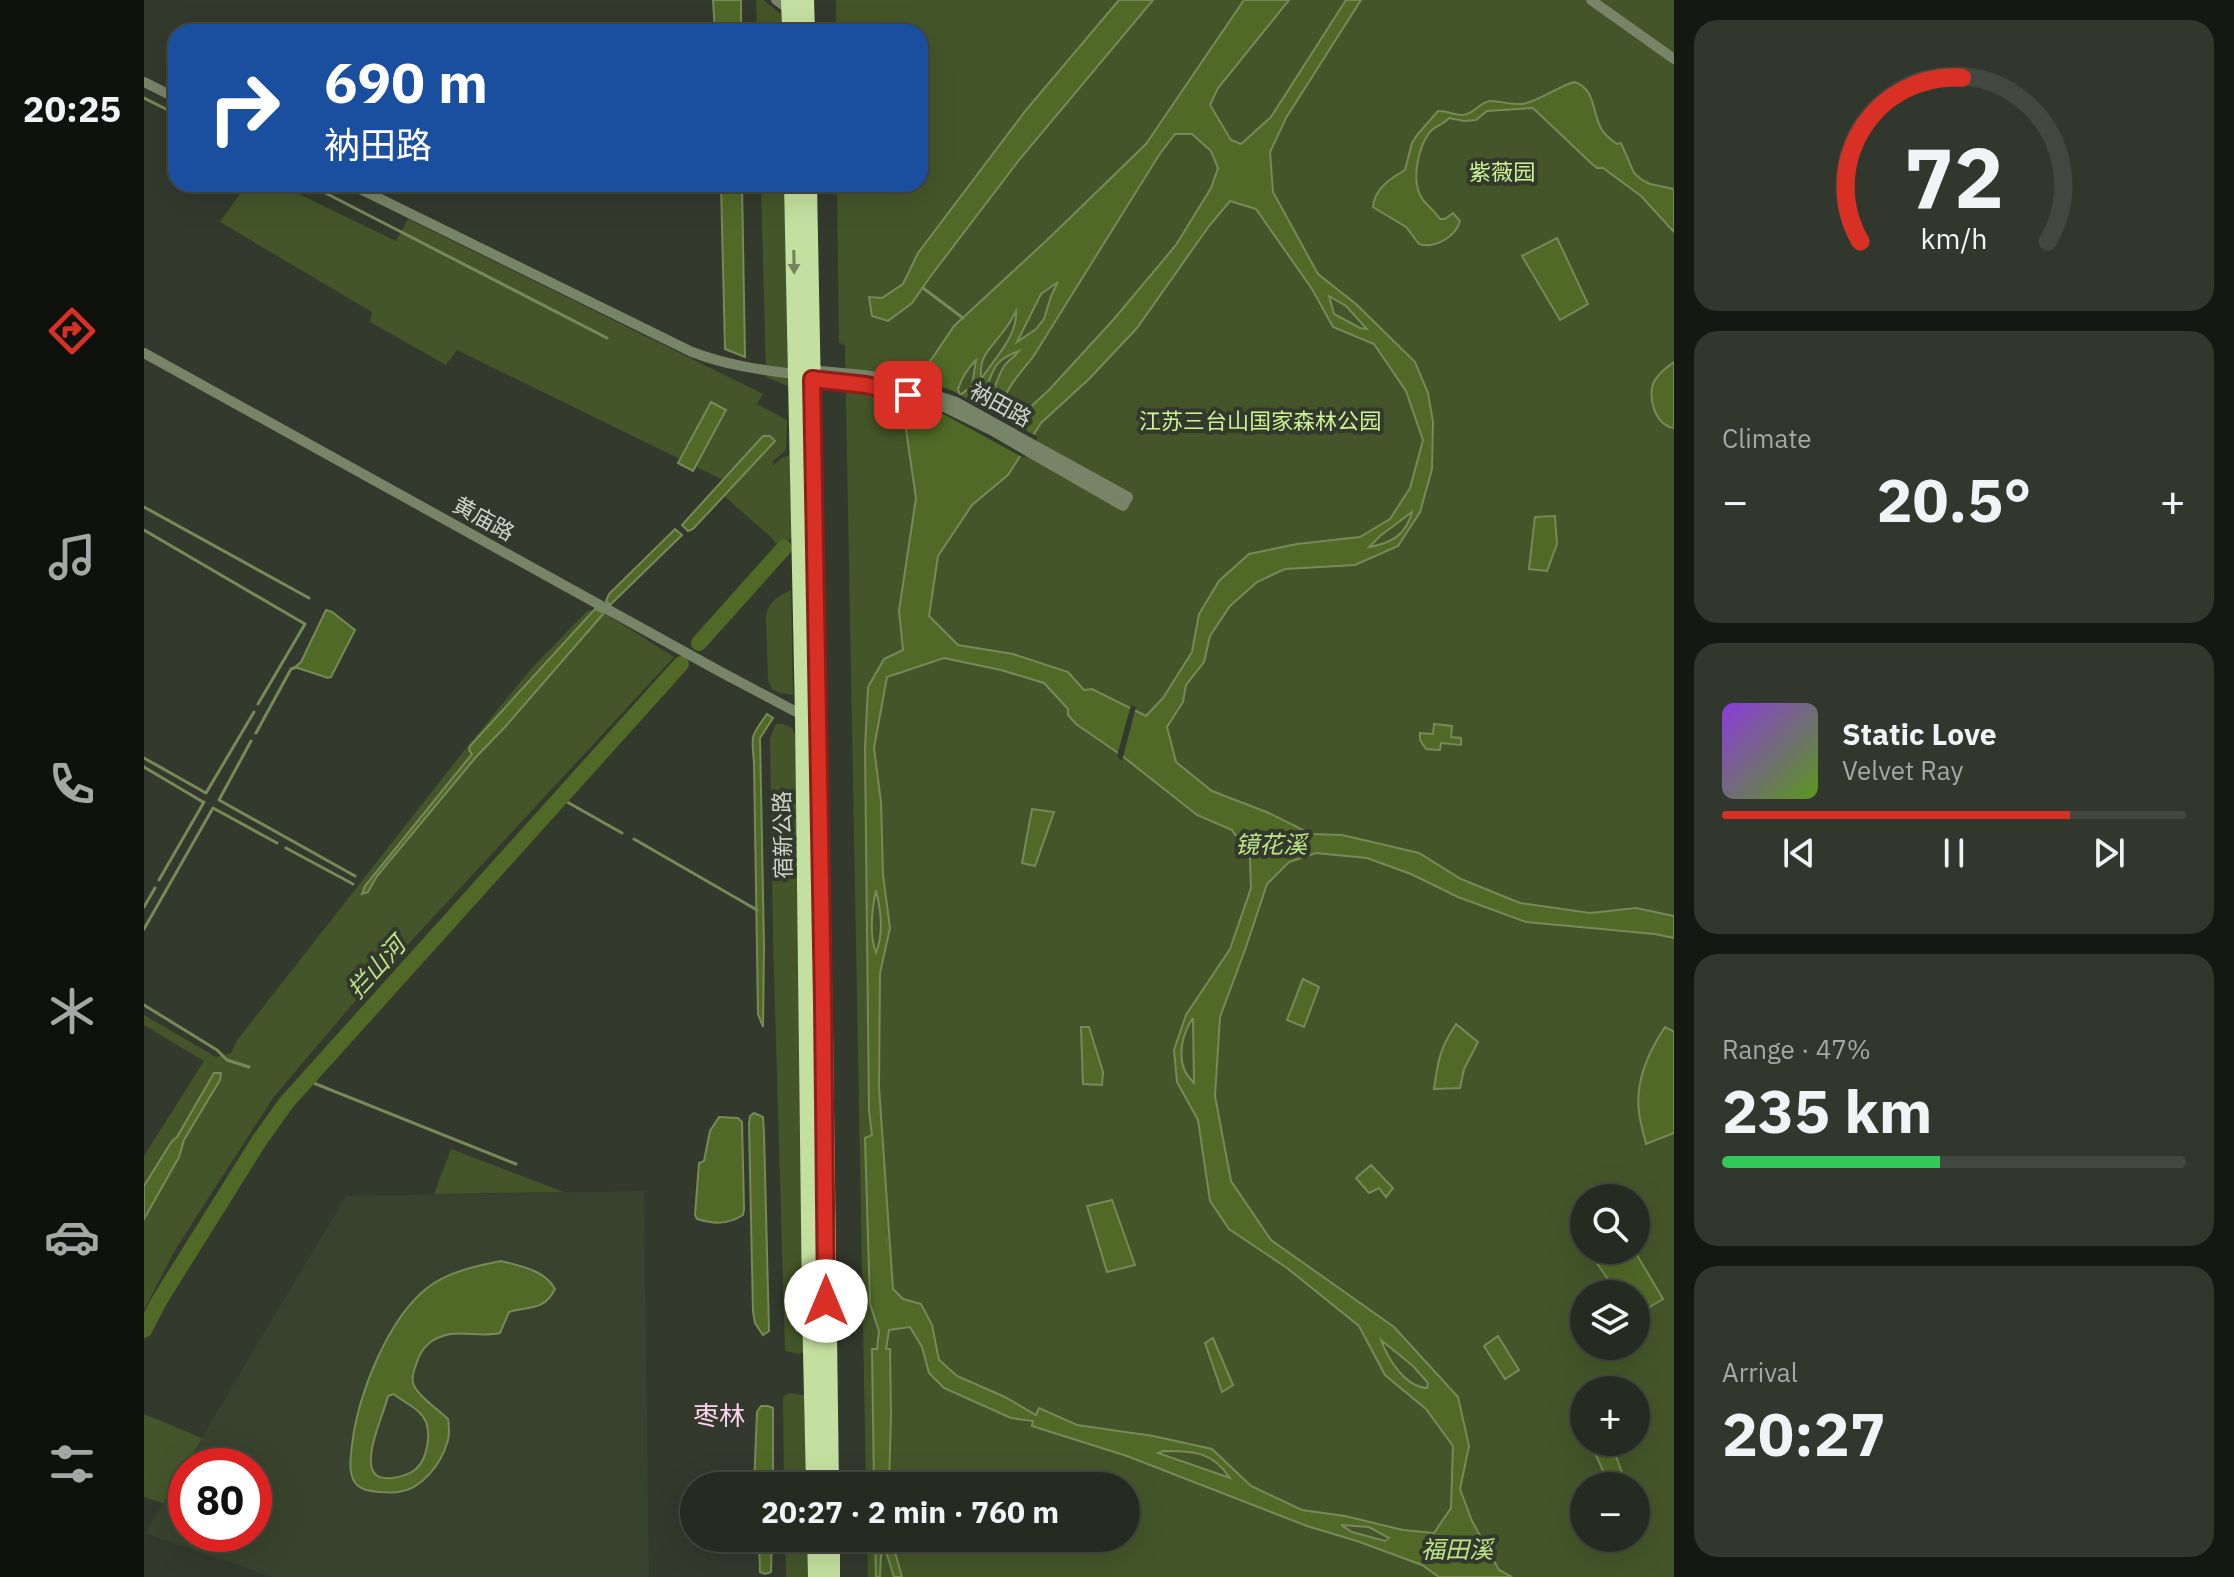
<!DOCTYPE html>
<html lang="en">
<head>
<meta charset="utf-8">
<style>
  :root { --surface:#262b21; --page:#32372e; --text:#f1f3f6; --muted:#a4a7a5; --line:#42473f; --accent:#d93025 }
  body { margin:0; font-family:"IBM Plex Sans","Noto Sans SC",sans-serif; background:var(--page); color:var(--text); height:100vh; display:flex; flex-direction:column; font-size:30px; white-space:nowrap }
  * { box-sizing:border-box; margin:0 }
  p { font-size:26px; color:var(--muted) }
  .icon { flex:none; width:44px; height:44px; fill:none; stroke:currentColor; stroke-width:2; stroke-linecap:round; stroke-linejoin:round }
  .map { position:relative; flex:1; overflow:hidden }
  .sheet { display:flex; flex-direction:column; gap:20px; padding:20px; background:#151812; width:560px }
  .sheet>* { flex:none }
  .hud { position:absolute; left:24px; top:24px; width:760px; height:168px; border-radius:24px; box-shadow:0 8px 32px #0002,0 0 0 2px var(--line); background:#1a4fa0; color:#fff; overflow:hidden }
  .fabs { position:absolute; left:1426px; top:1184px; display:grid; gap:16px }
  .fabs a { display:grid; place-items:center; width:80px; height:80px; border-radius:50%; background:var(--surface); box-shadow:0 8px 32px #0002,0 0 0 2px var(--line); font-size:40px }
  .speed { position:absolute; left:24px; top:1448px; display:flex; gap:16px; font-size:40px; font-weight:700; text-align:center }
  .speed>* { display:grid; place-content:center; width:104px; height:104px; border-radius:50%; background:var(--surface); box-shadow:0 8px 32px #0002,0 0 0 2px var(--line); line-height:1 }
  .speed .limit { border:12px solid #d22; background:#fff; color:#111 }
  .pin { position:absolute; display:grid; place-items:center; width:68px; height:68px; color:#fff; margin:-34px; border-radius:16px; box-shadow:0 4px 12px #0006 }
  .me { position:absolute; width:88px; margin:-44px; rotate:0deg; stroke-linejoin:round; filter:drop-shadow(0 0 6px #0008) }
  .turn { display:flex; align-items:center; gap:28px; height:168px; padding:0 24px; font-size:36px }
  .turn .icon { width:104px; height:104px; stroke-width:2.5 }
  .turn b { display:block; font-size:56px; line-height:68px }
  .big { font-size:60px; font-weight:800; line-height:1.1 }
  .sheet .card { flex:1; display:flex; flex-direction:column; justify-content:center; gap:12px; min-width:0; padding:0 28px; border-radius:24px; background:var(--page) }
  .sheet .dial { align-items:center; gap:0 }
  .dial svg { height:208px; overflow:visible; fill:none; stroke:var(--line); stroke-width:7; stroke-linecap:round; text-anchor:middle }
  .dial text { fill:var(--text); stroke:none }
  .song { display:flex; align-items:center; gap:24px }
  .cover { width:96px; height:96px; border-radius:12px; background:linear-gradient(135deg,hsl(270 70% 55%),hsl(90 70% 35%)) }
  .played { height:8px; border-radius:4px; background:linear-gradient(90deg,var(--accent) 75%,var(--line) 75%) }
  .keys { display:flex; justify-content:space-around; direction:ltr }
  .heat { display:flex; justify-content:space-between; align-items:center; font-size:44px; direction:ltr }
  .charge { height:12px; border-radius:6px; background:linear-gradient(90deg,#34c759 47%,var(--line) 0) }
  .trip { position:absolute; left:536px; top:1472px; width:460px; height:80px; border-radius:40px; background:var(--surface); box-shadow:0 8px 32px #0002,0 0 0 2px var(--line); font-weight:800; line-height:80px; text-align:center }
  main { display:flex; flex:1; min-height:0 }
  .tab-bar { display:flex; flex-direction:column; width:144px; justify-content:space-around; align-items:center; background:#0f110d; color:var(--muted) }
  .tab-bar .icon { width:56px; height:56px }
  .tab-bar .on { color:var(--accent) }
  .tab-bar b { font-size:36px; color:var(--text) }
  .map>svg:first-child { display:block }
  .built { fill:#39422e; fill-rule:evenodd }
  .green { fill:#445629; fill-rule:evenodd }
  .water { fill:#506927; stroke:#778958; stroke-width:2; fill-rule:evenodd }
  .pier { fill:#33392c }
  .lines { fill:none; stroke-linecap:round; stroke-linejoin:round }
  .stream { stroke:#778958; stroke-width:3 }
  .river { stroke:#506927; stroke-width:16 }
  .minor { stroke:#788468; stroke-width:10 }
  .trunk { stroke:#c4e0a0; stroke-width:18 }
  .oneway { fill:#748460 }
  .route-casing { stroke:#8d1f18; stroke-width:20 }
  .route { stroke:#d93025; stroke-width:14 }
  .labels { text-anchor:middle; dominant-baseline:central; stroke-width:8; stroke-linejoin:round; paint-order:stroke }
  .park-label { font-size:22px; fill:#ccf394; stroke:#33392c }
  .street-label { font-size:22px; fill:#d1d5cc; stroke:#33392c }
  .water-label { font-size:24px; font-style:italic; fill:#bde486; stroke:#33392c }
  .quarter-label { font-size:26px; fill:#fcd2ef; stroke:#33392c }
</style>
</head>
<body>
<main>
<nav class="tab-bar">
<b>20:25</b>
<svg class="icon on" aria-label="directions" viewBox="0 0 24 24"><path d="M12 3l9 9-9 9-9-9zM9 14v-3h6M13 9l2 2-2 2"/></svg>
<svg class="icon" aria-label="music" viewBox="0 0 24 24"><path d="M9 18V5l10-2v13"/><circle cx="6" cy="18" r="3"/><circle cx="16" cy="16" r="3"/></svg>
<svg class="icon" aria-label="phone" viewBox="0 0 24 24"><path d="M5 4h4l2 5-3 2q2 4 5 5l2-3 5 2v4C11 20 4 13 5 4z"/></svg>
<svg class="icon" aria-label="climate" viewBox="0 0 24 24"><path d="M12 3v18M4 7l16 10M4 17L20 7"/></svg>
<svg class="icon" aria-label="car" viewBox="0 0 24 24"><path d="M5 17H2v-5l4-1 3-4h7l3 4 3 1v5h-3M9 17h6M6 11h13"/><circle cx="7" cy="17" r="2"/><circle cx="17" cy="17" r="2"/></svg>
<svg class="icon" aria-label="filters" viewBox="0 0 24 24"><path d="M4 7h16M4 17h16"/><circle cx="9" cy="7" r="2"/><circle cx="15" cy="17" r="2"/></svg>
</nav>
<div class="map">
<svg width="1530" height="1577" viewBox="0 0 1530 1577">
  <rect width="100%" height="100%" fill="#33392c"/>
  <path class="built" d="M500,1191L505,1577H128L1,1533L202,1196ZM42,1466H110V1534H42Z"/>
  <path class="green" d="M612,0H619L637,14V32H613Z
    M692,0H1530V1577H724L723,1538H982V1486H722L701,345L695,343L693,184H776V32H692ZM1440,1198H1492V1250H1440ZM1440,1294H1492V1346H1440ZM1440,1390H1492V1442H1440ZM1440,1486H1492V1538H1440Z
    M103,184H134L252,241L264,219L619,394L613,404L643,420L642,450L629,461L628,466L638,458L646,455L648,537L642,542L631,543L628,538L580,496L623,451L619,437L579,480L313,350L302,365L226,322L228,312L76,222Z
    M617,184H640L644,386L622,377Z
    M647,590L649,695L636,693L628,689L624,680L622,617C624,602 634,596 647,590Z
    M444,610L460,613L530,657L206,1007L129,1098L31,1250L0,1310V1156L60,1061L0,1025V1015L72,1057L87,1053L94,1039L319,752L387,669Z
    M632,724H639L648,728L652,737L662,1350L655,1354L641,1351L629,937L626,738Z
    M307,1149L420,1192L290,1194Z
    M644,1393L660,1395L662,1486H640L639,1397Z
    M0,1414L58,1438L19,1503L0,1497Z
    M641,1538H663L664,1577H642Z"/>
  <path class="water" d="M569,0H597V32H571Z
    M975,0H1009L875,160L786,277L768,303L744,321L728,316L725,297L738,298L759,284L774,253L882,110Z
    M1100,0H1145L1074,88L1066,105L1087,140L1097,144L1127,117L1202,0H1217L1142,118L1126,152L1129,192L1174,274L1212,304L1271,362L1284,393L1289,422L1288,469L1276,512L1254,546L1211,565L1141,569L1113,582L1086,606L1066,636L1060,662L1042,685L1039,702L1023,727L1032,762L1068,791L1125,813L1167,834L1198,835L1275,853L1317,879L1376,903L1446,913L1492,908L1530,916V938L1511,934L1382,922L1314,897L1267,874L1223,858L1172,853L1145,862L1123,884L1102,947L1076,1017L1071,1096L1087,1181L1127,1240L1250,1327L1314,1397L1325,1446L1316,1489L1328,1521L1355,1570L1368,1577H1295L1278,1565L1213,1541L1163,1526L983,1456L888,1426L889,1421L867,1418L800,1388L785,1373L778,1347L766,1327L745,1330L742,1349H746L747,1416L745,1486H730L728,1349H733L735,1331L726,1304L721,1138L728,1135L725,1111L721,748L724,687L740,659L759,650L755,611L772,498L762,430L767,376L783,366L810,326L902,241L1002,144ZM1031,134H1048L1067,151L1074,168L1067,188L1032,245L970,319L905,390L872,420L861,421C850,398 876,374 889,357L1015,155ZM1086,201L1112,209L1168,289L1189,327L1230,344L1262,391L1279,440L1266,488L1246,519L1216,537L1153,544L1105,554L1075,581L1055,614L1048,652L1019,698L1002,716L948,689L940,690L924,672L869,654L814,645L785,616L794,556L828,505L864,475L897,423L945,379L993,328L1065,226ZM914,282L907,296L900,319L892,329L873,342L897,294ZM1185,296L1202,306L1223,329L1216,328L1190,314ZM872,311C874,336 850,359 837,379C835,355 845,351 858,333C863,327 868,319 872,311ZM875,351C871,356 865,360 861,365C851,378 855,391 838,397C851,372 845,362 875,351ZM832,360L828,386L816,395L814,389C818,377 823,369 832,360ZM1268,512C1262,535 1248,543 1225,547L1236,536ZM800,658L857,670L900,683L924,709V715L932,724L977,755L1053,815L1088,830L1106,857L1107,888L1086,949L1042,1015L1030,1050L1033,1082L1054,1120L1066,1201L1085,1229L1143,1268L1215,1326L1241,1375L1282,1409L1309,1446L1307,1508L1290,1533L1259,1530L1201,1516L1158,1510L1107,1486L1068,1449L1009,1436L933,1425L895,1408L892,1415L861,1397L813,1376L795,1360L788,1325L777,1304L759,1299L749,1289L735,1087L736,973L746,928L739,875L737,802L730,748L743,677ZM732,890C737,911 740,932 732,953C725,934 728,909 732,890ZM1048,1019H1049L1050,1083C1031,1066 1036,1039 1048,1019ZM739,1214L742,1245L735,1262C726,1244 725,1230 739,1214ZM1237,1340L1269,1366L1284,1383L1283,1388C1261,1387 1244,1359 1237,1340ZM1019,1451C1049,1451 1068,1451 1086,1478L1014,1453ZM1197,1525L1225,1527L1245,1538L1241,1541L1208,1532Z
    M1430,82C1452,88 1448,114 1458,130C1462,136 1467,140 1473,144L1477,143L1490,173L1498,180L1506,184L1530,189V232L1497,196L1459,168H1453L1448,164L1389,108L1343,111L1332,120L1320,121L1305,118C1299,125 1290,126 1285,133C1274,149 1266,182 1279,200C1284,206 1291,212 1296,219H1301L1309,213L1316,221C1312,237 1290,249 1275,244L1262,227L1229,207C1230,189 1247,178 1261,170L1268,143L1273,135L1294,111C1303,110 1310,116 1319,115C1330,114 1336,102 1346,101C1357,101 1368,105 1378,104C1394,102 1415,86 1430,82Z
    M577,184H598L601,357L581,349Z
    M1413,238L1444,304L1416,320L1378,256Z
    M1530,362V428C1511,426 1502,395 1511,380C1515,374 1524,366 1530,362Z
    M567,402L582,410L549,471L534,463Z
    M619,436H626L631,441L549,529L544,531L538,525Z
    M1411,516L1413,544L1403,571L1385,569L1391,517Z
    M531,529L538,535L466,605L462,601L465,594Z
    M451,609L460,613L361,727L332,757L233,876L224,892L218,894L221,886L328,754L325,750L326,746Z
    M182,610L188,612L211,630L187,677L184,678L151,667L157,662Z
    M623,714L629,718L616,738L620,947L619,1027L614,1014L610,762C607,735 607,736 623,714Z
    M1290,724L1308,726L1307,737L1317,738V745L1297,743L1296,750L1282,749L1276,740V733L1289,734Z
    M888,809L910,812L891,866L878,863Z
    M1159,979L1175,987L1160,1027L1143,1020Z
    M1312,1024L1334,1042L1320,1069L1316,1088L1290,1089C1294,1060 1296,1048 1312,1024Z
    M945,1027L959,1072L958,1085L939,1084L937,1027Z
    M1521,1027L1530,1032V1133L1502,1144C1500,1134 1496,1123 1495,1112C1491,1082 1505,1051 1521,1027Z
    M70,1073H77L76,1080L40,1140L35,1157L0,1219V1186L28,1141L33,1137Z
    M610,1113L619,1117L620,1134L625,1331L619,1335L611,1323L609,1312L605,1124L606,1116Z
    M575,1117L594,1118L598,1122L600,1209L599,1215C583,1225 570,1224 553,1219L551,1215L555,1163L560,1161L566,1131Z
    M1227,1165L1249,1188L1242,1197L1235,1188L1225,1193L1212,1178Z
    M968,1200L991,1265L963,1272L943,1206Z
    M1444,1250H1490L1519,1299L1492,1315V1294H1474Z
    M357,1261C376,1266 401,1270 411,1289C400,1311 386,1306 365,1312L356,1333C339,1337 323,1332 306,1334C287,1338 277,1347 272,1365C270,1370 268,1378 269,1383C273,1396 294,1409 304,1419C305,1426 306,1436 303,1443C297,1464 277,1490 254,1492C249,1493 242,1492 236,1492C226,1491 215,1490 210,1481C204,1470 207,1456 208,1445C214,1395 243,1320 283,1288C304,1272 331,1266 357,1261ZM250,1394C260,1403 276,1408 282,1422C287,1436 283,1459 272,1469C262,1477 233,1485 228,1469C222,1451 240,1413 244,1396Z
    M1354,1336L1375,1370L1361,1379L1340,1346Z
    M1069,1338L1089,1385L1078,1392L1061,1343Z
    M617,1406H624L629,1408V1486H610L613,1412Z
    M1467,1443L1483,1486H1466L1450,1451Z
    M615,1538H628L627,1572L621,1574L616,1572Z
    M731,1538H747L758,1577H750L740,1545L737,1556L736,1577H732Z"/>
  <path class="pier" d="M763,375L809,391L894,437L880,458L801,415L761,400Z
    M987,705L992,707L978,761L973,756Z"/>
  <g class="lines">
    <path class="stream" d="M0,98L32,114
      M164,184L463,338
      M779,288L819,318
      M0,507L165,598
      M0,530L161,624L114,704
      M112,733L147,669L153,667
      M107,741L75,800L211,876
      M0,758L62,793L110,712
      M0,767L59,802
      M416,798L478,833
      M490,839L613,910
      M142,848L209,884
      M15,880L60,802
      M0,907L11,888
      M0,929L69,808L133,843
      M0,1005L73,1050L83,1060L105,1067
      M162,1080L372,1164"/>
    <path class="river" d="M555,643L640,548
      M733,1199L736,1284
      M0,1330L15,1301L115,1141L142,1103L537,664"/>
    <path class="minor" d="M632,0L646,10
      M1447,0L1530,59
      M0,82L32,98
      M206,184L548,352C582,365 616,370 652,374
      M0,353L575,671L660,716
      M666,370L720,375L744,379L812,402L984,497L979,506L847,430L788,401L740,388L666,379"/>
    <path class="trunk" d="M646,0L647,32
      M661,0L662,32
      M649,184L660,716L667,1306L671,1486
      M664,184L680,1032L686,1486
      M672,1538L673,1577
      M687,1538V1577"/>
  </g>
  <defs><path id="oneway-solid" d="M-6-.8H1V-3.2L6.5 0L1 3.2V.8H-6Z" transform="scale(2)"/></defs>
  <use class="oneway" href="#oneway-solid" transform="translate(650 262) rotate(89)"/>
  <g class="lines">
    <g class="route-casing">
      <path id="route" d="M682,1301L679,1002L668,379L722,385L764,395"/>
    </g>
    <use href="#route" class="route"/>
  </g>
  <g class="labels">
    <g class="park-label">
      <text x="1358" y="171">紫薇园</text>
      <text x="1116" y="420">江苏三台山国家森林公园</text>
    </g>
    <g class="street-label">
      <text transform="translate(857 404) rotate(29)">衲田路</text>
      <text transform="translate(340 518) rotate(29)">黄庙路</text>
      <text transform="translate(638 835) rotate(-91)">宿新公路</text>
    </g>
    <g class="water-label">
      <text x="1127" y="844">镜花溪</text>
      <text transform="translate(232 967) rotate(-48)">拦山河</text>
      <text x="1313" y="1549">福田溪</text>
    </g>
    <g class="quarter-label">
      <text x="575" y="1415">枣林</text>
    </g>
  </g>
</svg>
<div class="fabs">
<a><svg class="icon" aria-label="search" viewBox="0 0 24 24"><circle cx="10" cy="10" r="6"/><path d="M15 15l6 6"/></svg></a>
<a><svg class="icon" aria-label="layers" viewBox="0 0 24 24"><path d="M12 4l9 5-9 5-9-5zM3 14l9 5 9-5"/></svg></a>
<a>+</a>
<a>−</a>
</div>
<div class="speed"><div class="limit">80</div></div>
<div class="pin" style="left:764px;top:395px;background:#d93025"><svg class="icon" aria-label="arrive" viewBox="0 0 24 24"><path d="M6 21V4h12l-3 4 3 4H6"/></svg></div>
<svg class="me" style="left:682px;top:1301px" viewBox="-20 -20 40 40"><circle r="19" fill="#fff"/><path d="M0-13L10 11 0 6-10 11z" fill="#d93025"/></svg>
<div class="trip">20:27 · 2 min · 760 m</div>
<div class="hud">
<div class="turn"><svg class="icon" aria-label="right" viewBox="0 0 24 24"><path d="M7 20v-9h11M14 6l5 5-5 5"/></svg><div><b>690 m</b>衲田路</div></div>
</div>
</div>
<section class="sheet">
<div class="card dial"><svg viewBox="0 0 100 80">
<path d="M14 69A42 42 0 1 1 86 69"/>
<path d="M14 69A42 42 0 0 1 53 6" stroke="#d93025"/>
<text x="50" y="56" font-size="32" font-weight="700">72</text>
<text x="50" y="72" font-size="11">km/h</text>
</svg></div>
<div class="card"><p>Climate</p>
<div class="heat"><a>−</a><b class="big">20.5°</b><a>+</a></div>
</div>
<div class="card">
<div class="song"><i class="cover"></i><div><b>Static Love</b><p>Velvet Ray</p></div></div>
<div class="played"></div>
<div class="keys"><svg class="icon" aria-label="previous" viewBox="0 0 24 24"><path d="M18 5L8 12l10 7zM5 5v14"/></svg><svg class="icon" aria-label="pause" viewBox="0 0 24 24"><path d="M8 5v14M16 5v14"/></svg><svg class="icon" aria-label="next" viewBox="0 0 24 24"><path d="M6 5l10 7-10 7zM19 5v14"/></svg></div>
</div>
<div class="card"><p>Range · 47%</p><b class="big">235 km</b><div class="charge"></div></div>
<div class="card"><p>Arrival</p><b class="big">20:27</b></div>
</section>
</main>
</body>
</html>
